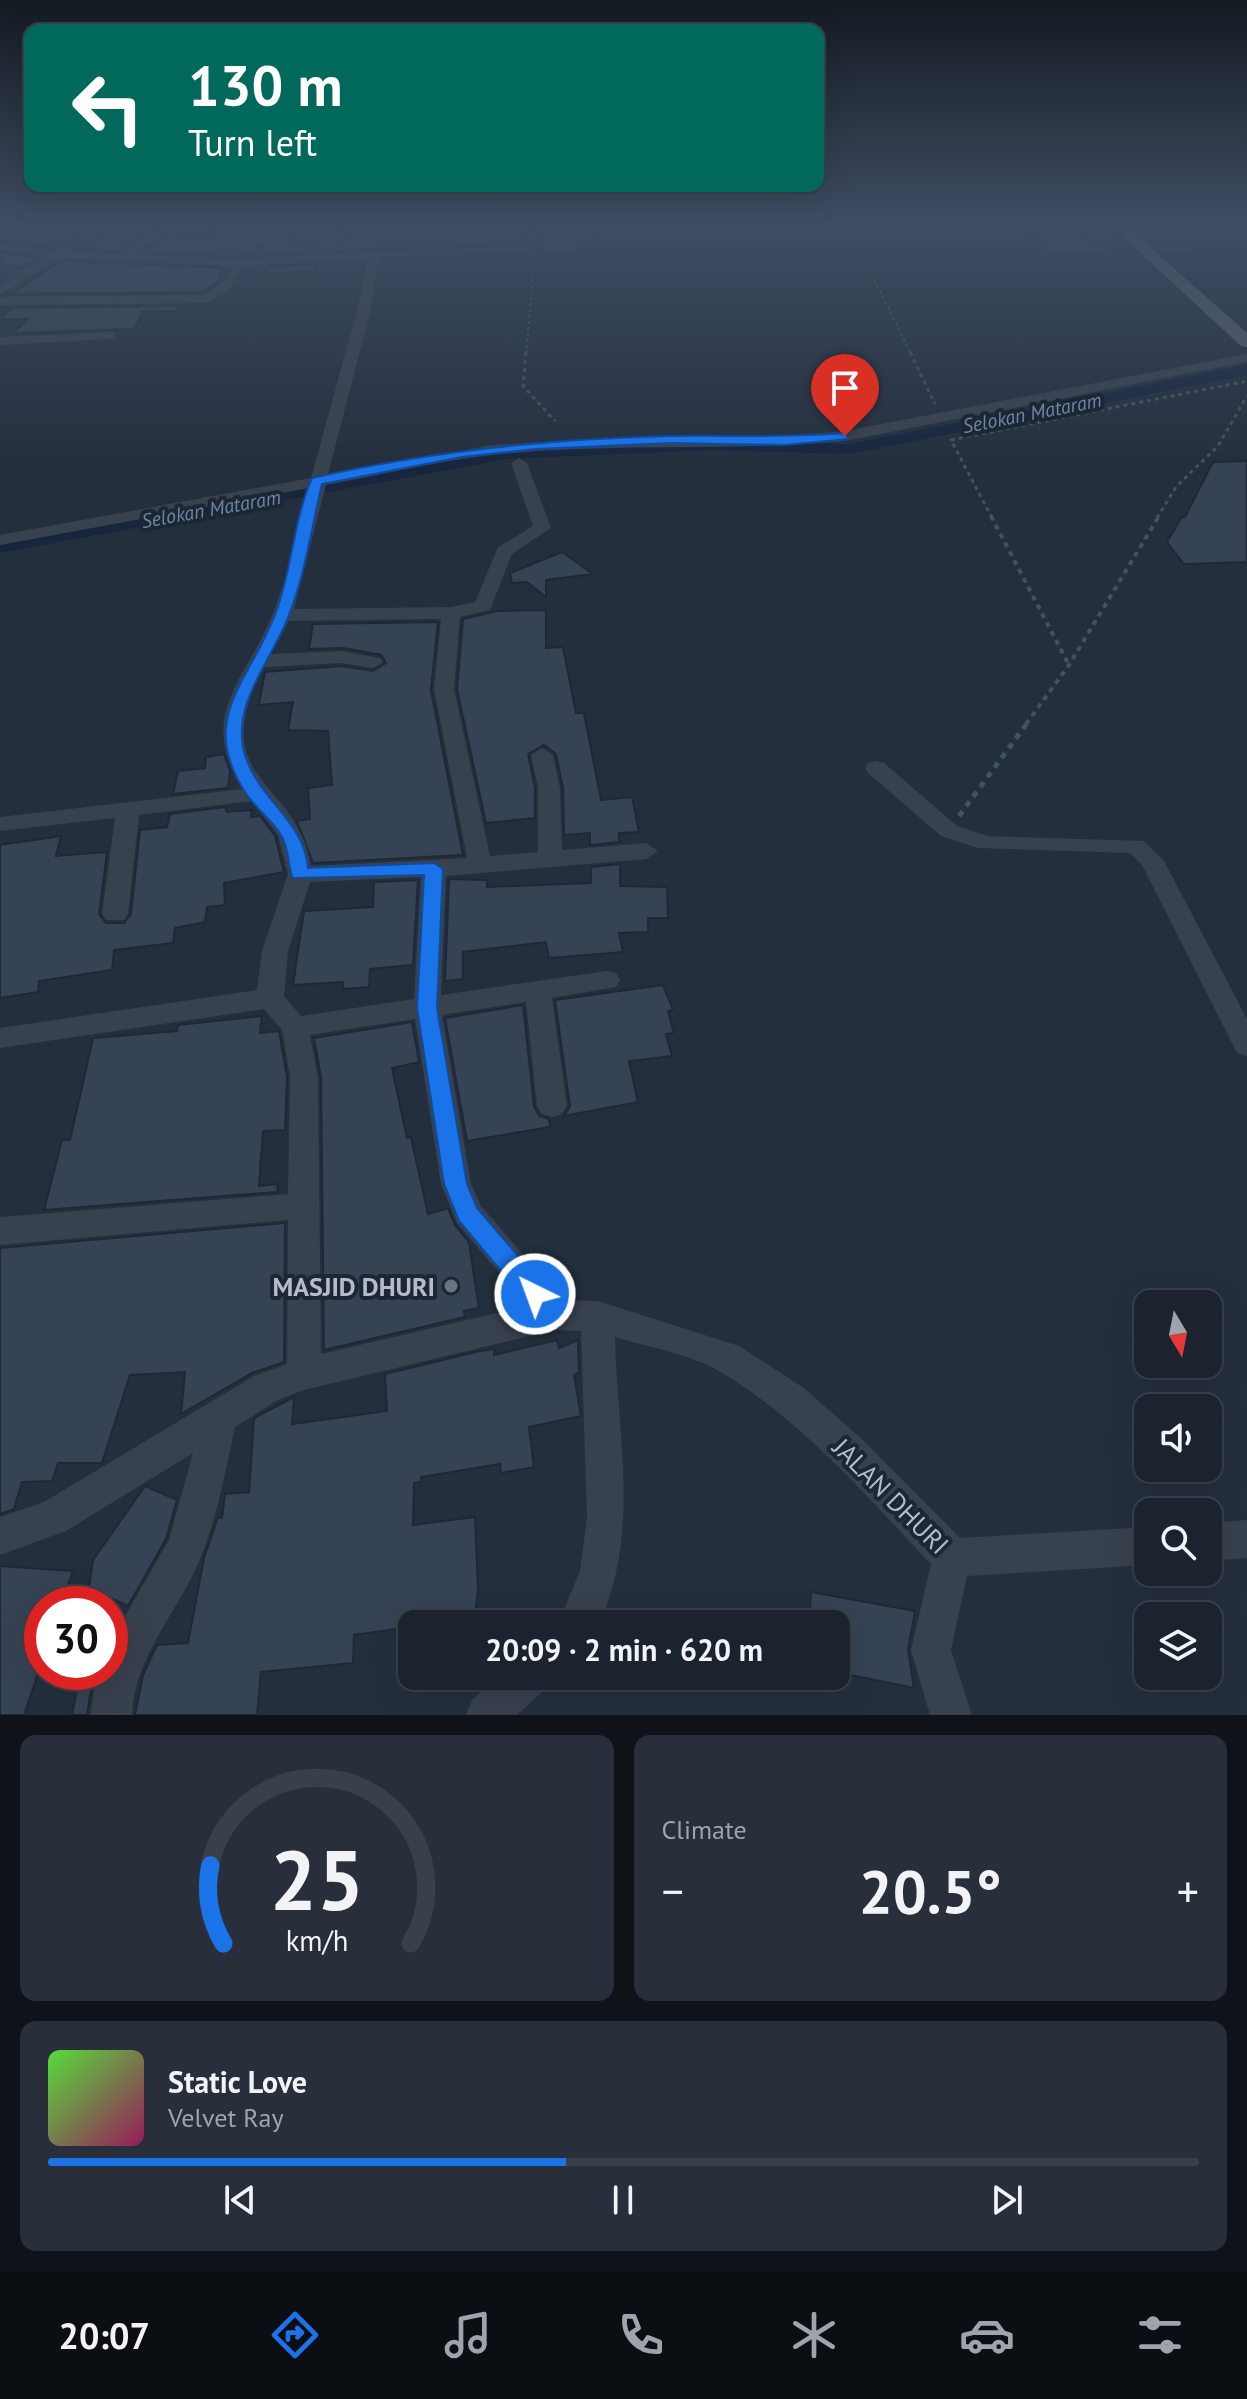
<!DOCTYPE html>
<html lang="en">
<head>
<meta charset="utf-8">
<style>
  :root { --surface:#1b232e; --page:#282f3a; --text:#f1f3f6; --muted:#a0a4aa; --line:#39404a; --accent:#1a73e8 }
  body { margin:0; font-family:"PT Sans",sans-serif; background:var(--page); color:var(--text); height:100vh; display:flex; flex-direction:column; font-size:30px; white-space:nowrap }
  * { box-sizing:border-box; margin:0 }
  p { font-size:26px; color:var(--muted) }
  .icon { flex:none; width:44px; height:44px; fill:none; stroke:currentColor; stroke-width:2; stroke-linecap:round; stroke-linejoin:round }
  .map { position:relative; height:1715px; overflow:hidden }
  .drawer { display:flex; flex-direction:column; gap:20px; padding:20px; background:#0f1319; flex:1 }
  .drawer>* { flex:none }
  .top-card { position:absolute; left:24px; top:24px; width:800px; height:168px; border-radius:16px; box-shadow:0 8px 32px #0002,0 0 0 2px var(--line); background:#00695c; color:#fff; overflow:hidden }
  .needle { width:52px; rotate:170deg }
  .fabs { position:absolute; left:1134px; top:1290px; display:grid; gap:16px }
  .fabs a { display:grid; place-items:center; width:88px; height:88px; border-radius:16px; background:var(--surface); box-shadow:0 8px 32px #0002,0 0 0 2px var(--line); font-size:40px }
  .speed { position:absolute; left:24px; top:1586px; display:flex; gap:16px; font-size:40px; font-weight:700; text-align:center }
  .speed>* { display:grid; place-content:center; width:104px; height:104px; border-radius:50%; background:var(--surface); box-shadow:0 8px 32px #0002,0 0 0 2px var(--line); line-height:1 }
  .speed .limit { border:12px solid #d22; background:#fff; color:#111 }
  .pin { position:absolute; display:grid; place-items:center; width:68px; height:68px; color:#fff; margin:-82px -34px; border-radius:50% 50% 50% 0; rotate:-45deg; box-shadow:0 0 8px #0007 }
  .pin .icon { rotate:45deg }
  .me { position:absolute; width:88px; margin:-44px; rotate:318deg; stroke-linejoin:round; filter:drop-shadow(0 0 6px #0008) }
  .turn { display:flex; align-items:center; gap:28px; height:168px; padding:0 32px; font-size:36px }
  .turn .icon { width:104px; height:104px; stroke-width:2.5 }
  .turn b { display:block; font-size:56px; line-height:68px }
  .big { font-size:60px; font-weight:800; line-height:1.1 }
  .drawer .widget { flex:1; display:flex; flex-direction:column; justify-content:center; gap:12px; min-width:0; padding:0 28px; border-radius:16px; background:var(--page) }
  .drawer .dial { align-items:center; gap:0 }
  .dial svg { height:208px; overflow:visible; fill:none; stroke:var(--line); stroke-width:7; stroke-linecap:round; text-anchor:middle }
  .dial text { fill:var(--text); stroke:none }
  .song { display:flex; align-items:center; gap:24px }
  .cover { width:96px; height:96px; border-radius:12px; background:linear-gradient(135deg,hsl(110 70% 55%),hsl(330 70% 35%)) }
  .played { height:8px; border-radius:4px; background:linear-gradient(90deg,var(--accent) 45%,var(--line) 45%) }
  .keys { display:flex; justify-content:space-around; direction:ltr }
  .heat { display:flex; justify-content:space-between; align-items:center; font-size:44px; direction:ltr }
  .drawer .tiles { flex:1; display:grid; gap:20px; grid-template-columns:1fr 1fr }
  .widget:last-child { grid-column:span 2 }
  .trip { position:absolute; left:398px; top:1610px; width:452px; height:80px; border-radius:16px; background:var(--surface); box-shadow:0 8px 32px #0002,0 0 0 2px var(--line); font-weight:800; line-height:80px; text-align:center }
  .dock { display:flex; height:128px; justify-content:space-around; align-items:center; background:#0b0e12; color:var(--muted) }
  .dock .icon { width:56px; height:56px }
  .dock .selected { color:var(--accent) }
  .dock b { font-size:36px; color:var(--text) }
  .map>svg:first-child { display:block }
  .lines { fill:none; stroke-linecap:round; stroke-linejoin:round }
  .canal { fill:#17263c; fill-rule:evenodd }
  .building { fill:#364354; stroke:#1f2835; stroke-width:2 }
  .path-far3 { stroke:#3f5557; stroke-width:2; stroke-dasharray:3 3; stroke-linecap:butt }
  .path-far2 { stroke:#3f5557; stroke-width:3; stroke-dasharray:4 4; stroke-linecap:butt }
  .path-far1 { stroke:#3f5557; stroke-width:4; stroke-dasharray:5 5; stroke-linecap:butt }
  .path { stroke:#3f5557; stroke-width:5; stroke-dasharray:6 6; stroke-linecap:butt }
  .minor { fill:#38414e; fill-rule:evenodd }
  .major { fill:#56606e; fill-rule:evenodd }
  .route { fill:#1a73e8; stroke:#114b97; stroke-width:2 }
  .worship-dot { fill:#6b7280; stroke:#1d2633; stroke-width:3 }
  .labels { text-anchor:middle; dominant-baseline:central; stroke-width:8; stroke-linejoin:round; paint-order:stroke }
  .far-water-label { font-size:20px; font-style:italic; fill:#6d86a8; stroke:#1d2633 }
  .near-poi-label { font-size:26px; font-weight:bold; fill:#b4bcc9; stroke:#1d2633; text-anchor:end }
  .near-street-label { font-size:26px; fill:#b4bcc9; stroke:#1d2633 }
</style>
</head>
<body>
<div class="map">
<svg width="1247" height="1715" viewBox="0 0 1247 1715">
  <rect width="100%" height="100%" fill="#242f3e"/>
  <g class="lines">
    <path class="canal" d="M1247,365V375L849,454L709,450L507,459L0,553V541L507,449L709,440L849,444Z"/>
  </g>
  <path class="building" d="M35,223L62,225L96,223L54,248L0,240Z
    M105,223H161L118,251L78,249L107,231Z
    M184,223H346L330,233H289L295,243L317,245L310,252L265,255L264,245L240,257L142,252L167,235L210,237L218,232L215,228Z
    M368,223H534L521,243L453,246L454,243L406,239L401,243L384,242L378,249L333,251Z
    M551,223H609L570,256L539,253L545,249H532Z
    M1072,232L1110,251L1059,256L1025,236Z
    M0,252L38,258L24,267L0,264Z
    M61,261L222,268L218,282L202,292L12,294Z
    M315,264V271L266,274L265,268Z
    M180,306L176,311H143L135,329L13,333L28,319H0L12,308Z
    M1247,461V562L1184,564L1167,542L1181,518L1185,517L1213,462Z
    M562,552L593,574L546,580V597L527,582L512,583L510,573Z
    M546,610V648L563,647L576,713H584L601,800L632,797L639,832L619,833V842L590,845V833L564,835L563,788L556,754L544,745L528,754L535,788V818L486,823L457,689L463,619L497,611Z
    M438,622L431,690L463,855L313,863L297,821L310,819L308,788L332,785L328,731L288,730L293,702L259,705L265,672L342,666L373,671L386,663L381,655L343,648L309,649L313,624Z
    M224,754L230,771L228,788L173,794L178,771L205,768L206,757Z
    M225,807L227,812L252,810L251,817L260,816L275,836L284,872L224,883L225,905L207,907L205,922L175,928L173,943L114,950L112,970L39,981L38,992L0,998V845L61,836L56,856L107,852L99,914L106,923H124L131,914L140,830L167,827L170,814Z
    M620,864V886L667,887L668,918H648V932L619,933L623,952L549,958L546,942L463,952V979L445,981L449,879L487,880V887L591,883V867Z
    M418,880L413,965L370,969L369,987L343,989V982L293,985L304,911L373,907L374,882Z
    M663,985L673,1010L668,1011L674,1033L666,1034L672,1056L629,1061L638,1102L564,1116L570,1106L555,1000Z
    M523,1005L534,1106L539,1116L549,1119L550,1127L467,1141L445,1018Z
    M262,1016L260,1033L279,1031L287,1077L285,1130L263,1131L259,1186L278,1184L277,1192L44,1210L62,1140H70L93,1038L177,1031L178,1025Z
    M412,1022L419,1062L392,1068L407,1138L411,1137L428,1214L448,1208L455,1225L469,1242L479,1308L464,1311L465,1317L324,1350L321,1077L314,1038Z
    M285,1223L284,1362L252,1373L181,1414L185,1372L130,1375L102,1463H58L52,1481L22,1482L14,1509L0,1514V1248Z
    M557,1340L559,1348L578,1340L579,1373L574,1375L581,1416L529,1427L534,1467L501,1473L500,1464L421,1477V1482L414,1483L413,1525L475,1517L478,1589L474,1624H412V1627L354,1635L353,1663L261,1672L257,1715H135L143,1675L157,1645L188,1643L204,1558L218,1517L222,1518L225,1494L249,1492L254,1418L294,1397L292,1424L387,1411L385,1374L480,1351L494,1349V1355Z
    M145,1486L177,1500L166,1539L128,1606L89,1588L93,1560Z
    M0,1566L73,1571L61,1604H42V1662L24,1715H0Z
    M811,1592L915,1611L908,1649L914,1688L836,1672V1624H809Z
    M80,1672H94L87,1715H72Z"/>
  <g class="lines">
    <path class="path-far3" d="M864,258L911,354
      M526,354L535,257"/>
    <path class="path-far2" d="M526,352L523,386L555,421
      M910,352L935,404
      M992,518L951,440L1247,381
      M1157,518L1176,487L1218,446L1247,396"/>
    <path class="path-far1" d="M991,516L1069,665
      M1026,724L1069,665L1159,516"/>
    <path class="path" d="M959,816L1028,722"/>
    <path class="minor" d="M102,223L105,228L69,251L119,254L166,223L215,231L210,234L166,232L133,254L240,260L311,255L324,242L295,240L291,235L331,236L352,223H365L324,254L523,246L538,223H548L526,252L379,257L371,307L328,475L492,445L671,435L784,437L845,431L1247,354V362L845,441C728,452 610,442 493,455C437,461 381,475 326,485L294,609L451,607L475,602L498,547L533,526L511,463L519,458L527,463L551,528L512,554L490,610L460,617L454,689L490,856L538,852V788L531,755L542,748L553,755L560,788L562,850L646,843L658,851L646,859L446,876L441,995L607,971L616,973L620,980L616,987L552,998L567,1106L562,1114L552,1117L542,1114L537,1106L526,1002L442,1015L471,1184L481,1206L563,1300L598,1301L739,1346L804,1388L865,1442L960,1538L1148,1527V1565L967,1576L951,1650L972,1715H930L911,1650L931,1564C866,1496 802,1420 719,1371C690,1354 648,1347 615,1337C617,1434 641,1532 599,1624H558L580,1571L587,1518L581,1331L555,1330L304,1390L278,1400L235,1427C225,1473 217,1520 198,1564C175,1616 135,1656 132,1715H90L97,1672H110V1642L169,1540L193,1453L66,1531L0,1555V1517L44,1502L254,1376L287,1364L288,1220L0,1245V1217L288,1194L290,1077L282,1030L264,1009L0,1048V1028L257,990L262,951L288,874L278,835L252,801L139,815L128,914L124,920H106L102,914L115,818L0,831V817L243,789C195,714 247,680 273,613C289,573 299,530 309,488L0,545V535L311,478L358,307L368,258L244,266L227,292L206,303L0,305V297L204,295L223,282L233,266L60,258L0,295V286L46,256L0,249V243L55,251ZM441,619L434,689L467,858L311,866C298,780 205,782 262,671L265,667L342,663L373,668L383,662L380,658L342,651L271,654L289,621ZM421,877L414,999L301,1016L284,996L288,951L310,882ZM415,1019L441,1184L457,1223L527,1306L321,1354L318,1077L310,1035Z
      M1143,245H1187L1193,248L1187,251L1139,250Z
      M115,332V338L110,339L0,345V337Z
      M876,761L884,763L957,826L988,836L1144,841L1164,861L1247,1019V1056L1237,1053L1142,865L1130,853L978,848L941,836L868,773L865,768L868,763Z
      M1247,1520V1558L1208,1561V1523Z
      M498,1676H549L543,1691L517,1715H466L472,1700Z"/>
    <path class="major" d="M1108,223H1123L1247,333V347L1241,346Z"/>
  </g>
  <linearGradient id="sky" x2="0" y2="1"><stop stop-color="#141a22"/><stop offset="0.48" stop-color="#3f4d63"/><stop offset="1" stop-color="#3f4d63" stop-opacity="0"/></linearGradient>
  <rect width="1247" height="463" fill="url(#sky)"/>
  <path class="route" d="M845,433L849,439L784,445L671,443L536,449L462,457L322,484C312,526 305,574 289,615C272,661 228,706 246,758C260,800 304,821 308,868L434,863L443,869L437,1008L467,1184L477,1208L544,1286L548,1294L544,1302L535,1306L527,1302L459,1221L444,1184L417,1008L424,875L293,878C287,866 290,851 282,837C273,820 258,811 247,795C196,719 249,683 275,615C292,571 293,521 312,478C430,451 549,439 669,436C728,435 786,438 845,433Z"/>
  <circle class="worship-dot" cx="451" cy="1286" r="8"/>
  <g class="labels">
    <g class="far-water-label">
      <text transform="translate(1032 413) rotate(-11)">Selokan Mataram</text>
      <text transform="translate(211 509) rotate(-10)">Selokan Mataram</text>
    </g>
    <g class="near-poi-label">
      <text x="435" y="1286">MASJID DHURI</text>
    </g>
    <g class="near-street-label">
      <text transform="translate(891 1496) rotate(45)">JALAN DHURI</text>
    </g>
  </g>
</svg>
<div class="fabs">
<a><svg class="needle" viewBox="-14 -14 28 28"><path d="M0-13l5 13h-10z" fill="#e53935"/><path d="M0 13l5-13h-10z" fill="#a0a4aa"/></svg></a>
<a><svg class="icon" aria-label="sound" viewBox="0 0 24 24"><path d="M4 9h4l5-4v14l-5-4H4zM17 9q2 3 0 6"/></svg></a>
<a><svg class="icon" aria-label="search" viewBox="0 0 24 24"><circle cx="10" cy="10" r="6"/><path d="M15 15l6 6"/></svg></a>
<a><svg class="icon" aria-label="layers" viewBox="0 0 24 24"><path d="M12 4l9 5-9 5-9-5zM3 14l9 5 9-5"/></svg></a>
</div>
<div class="speed"><div class="limit">30</div></div>
<div class="pin" style="left:845px;top:436px;background:#d93025"><svg class="icon" aria-label="arrive" viewBox="0 0 24 24"><path d="M6 21V4h12l-3 4 3 4H6"/></svg></div>
<svg class="me" style="left:535px;top:1294px" viewBox="-20 -20 40 40"><circle r="17" fill="#1a73e8" stroke="#fff" stroke-width="3"/><path d="M0-11L8 9 0 5-8 9z" fill="#fff"/></svg>
<div class="trip">20:09 · 2 min · 620 m</div>
<div class="top-card">
<div class="turn"><svg class="icon" aria-label="left" viewBox="0 0 24 24"><path d="M17 20v-9H6M10 6l-5 5 5 5"/></svg><div><b>130 m</b>Turn left</div></div>
</div>
</div>
<section class="drawer">
<div class="tiles">
<div class="widget dial"><svg viewBox="0 0 100 80">
<path d="M14 69A42 42 0 1 1 86 69"/>
<path d="M14 69A42 42 0 0 1 9 39" stroke="#1a73e8"/>
<text x="50" y="56" font-size="32" font-weight="700">25</text>
<text x="50" y="72" font-size="11">km/h</text>
</svg></div>
<div class="widget"><p>Climate</p>
<div class="heat"><a>−</a><b class="big">20.5°</b><a>+</a></div>
</div>
<div class="widget">
<div class="song"><i class="cover"></i><div><b>Static Love</b><p>Velvet Ray</p></div></div>
<div class="played"></div>
<div class="keys"><svg class="icon" aria-label="previous" viewBox="0 0 24 24"><path d="M18 5L8 12l10 7zM5 5v14"/></svg><svg class="icon" aria-label="pause" viewBox="0 0 24 24"><path d="M8 5v14M16 5v14"/></svg><svg class="icon" aria-label="next" viewBox="0 0 24 24"><path d="M6 5l10 7-10 7zM19 5v14"/></svg></div>
</div>
</div>
</section>
<nav class="dock">
<b>20:07</b>
<svg class="icon selected" aria-label="directions" viewBox="0 0 24 24"><path d="M12 3l9 9-9 9-9-9zM9 14v-3h6M13 9l2 2-2 2"/></svg>
<svg class="icon" aria-label="music" viewBox="0 0 24 24"><path d="M9 18V5l10-2v13"/><circle cx="6" cy="18" r="3"/><circle cx="16" cy="16" r="3"/></svg>
<svg class="icon" aria-label="phone" viewBox="0 0 24 24"><path d="M5 4h4l2 5-3 2q2 4 5 5l2-3 5 2v4C11 20 4 13 5 4z"/></svg>
<svg class="icon" aria-label="climate" viewBox="0 0 24 24"><path d="M12 3v18M4 7l16 10M4 17L20 7"/></svg>
<svg class="icon" aria-label="car" viewBox="0 0 24 24"><path d="M5 17H2v-5l4-1 3-4h7l3 4 3 1v5h-3M9 17h6M6 11h13"/><circle cx="7" cy="17" r="2"/><circle cx="17" cy="17" r="2"/></svg>
<svg class="icon" aria-label="filters" viewBox="0 0 24 24"><path d="M4 7h16M4 17h16"/><circle cx="9" cy="7" r="2"/><circle cx="15" cy="17" r="2"/></svg>
</nav>
</body>
</html>
